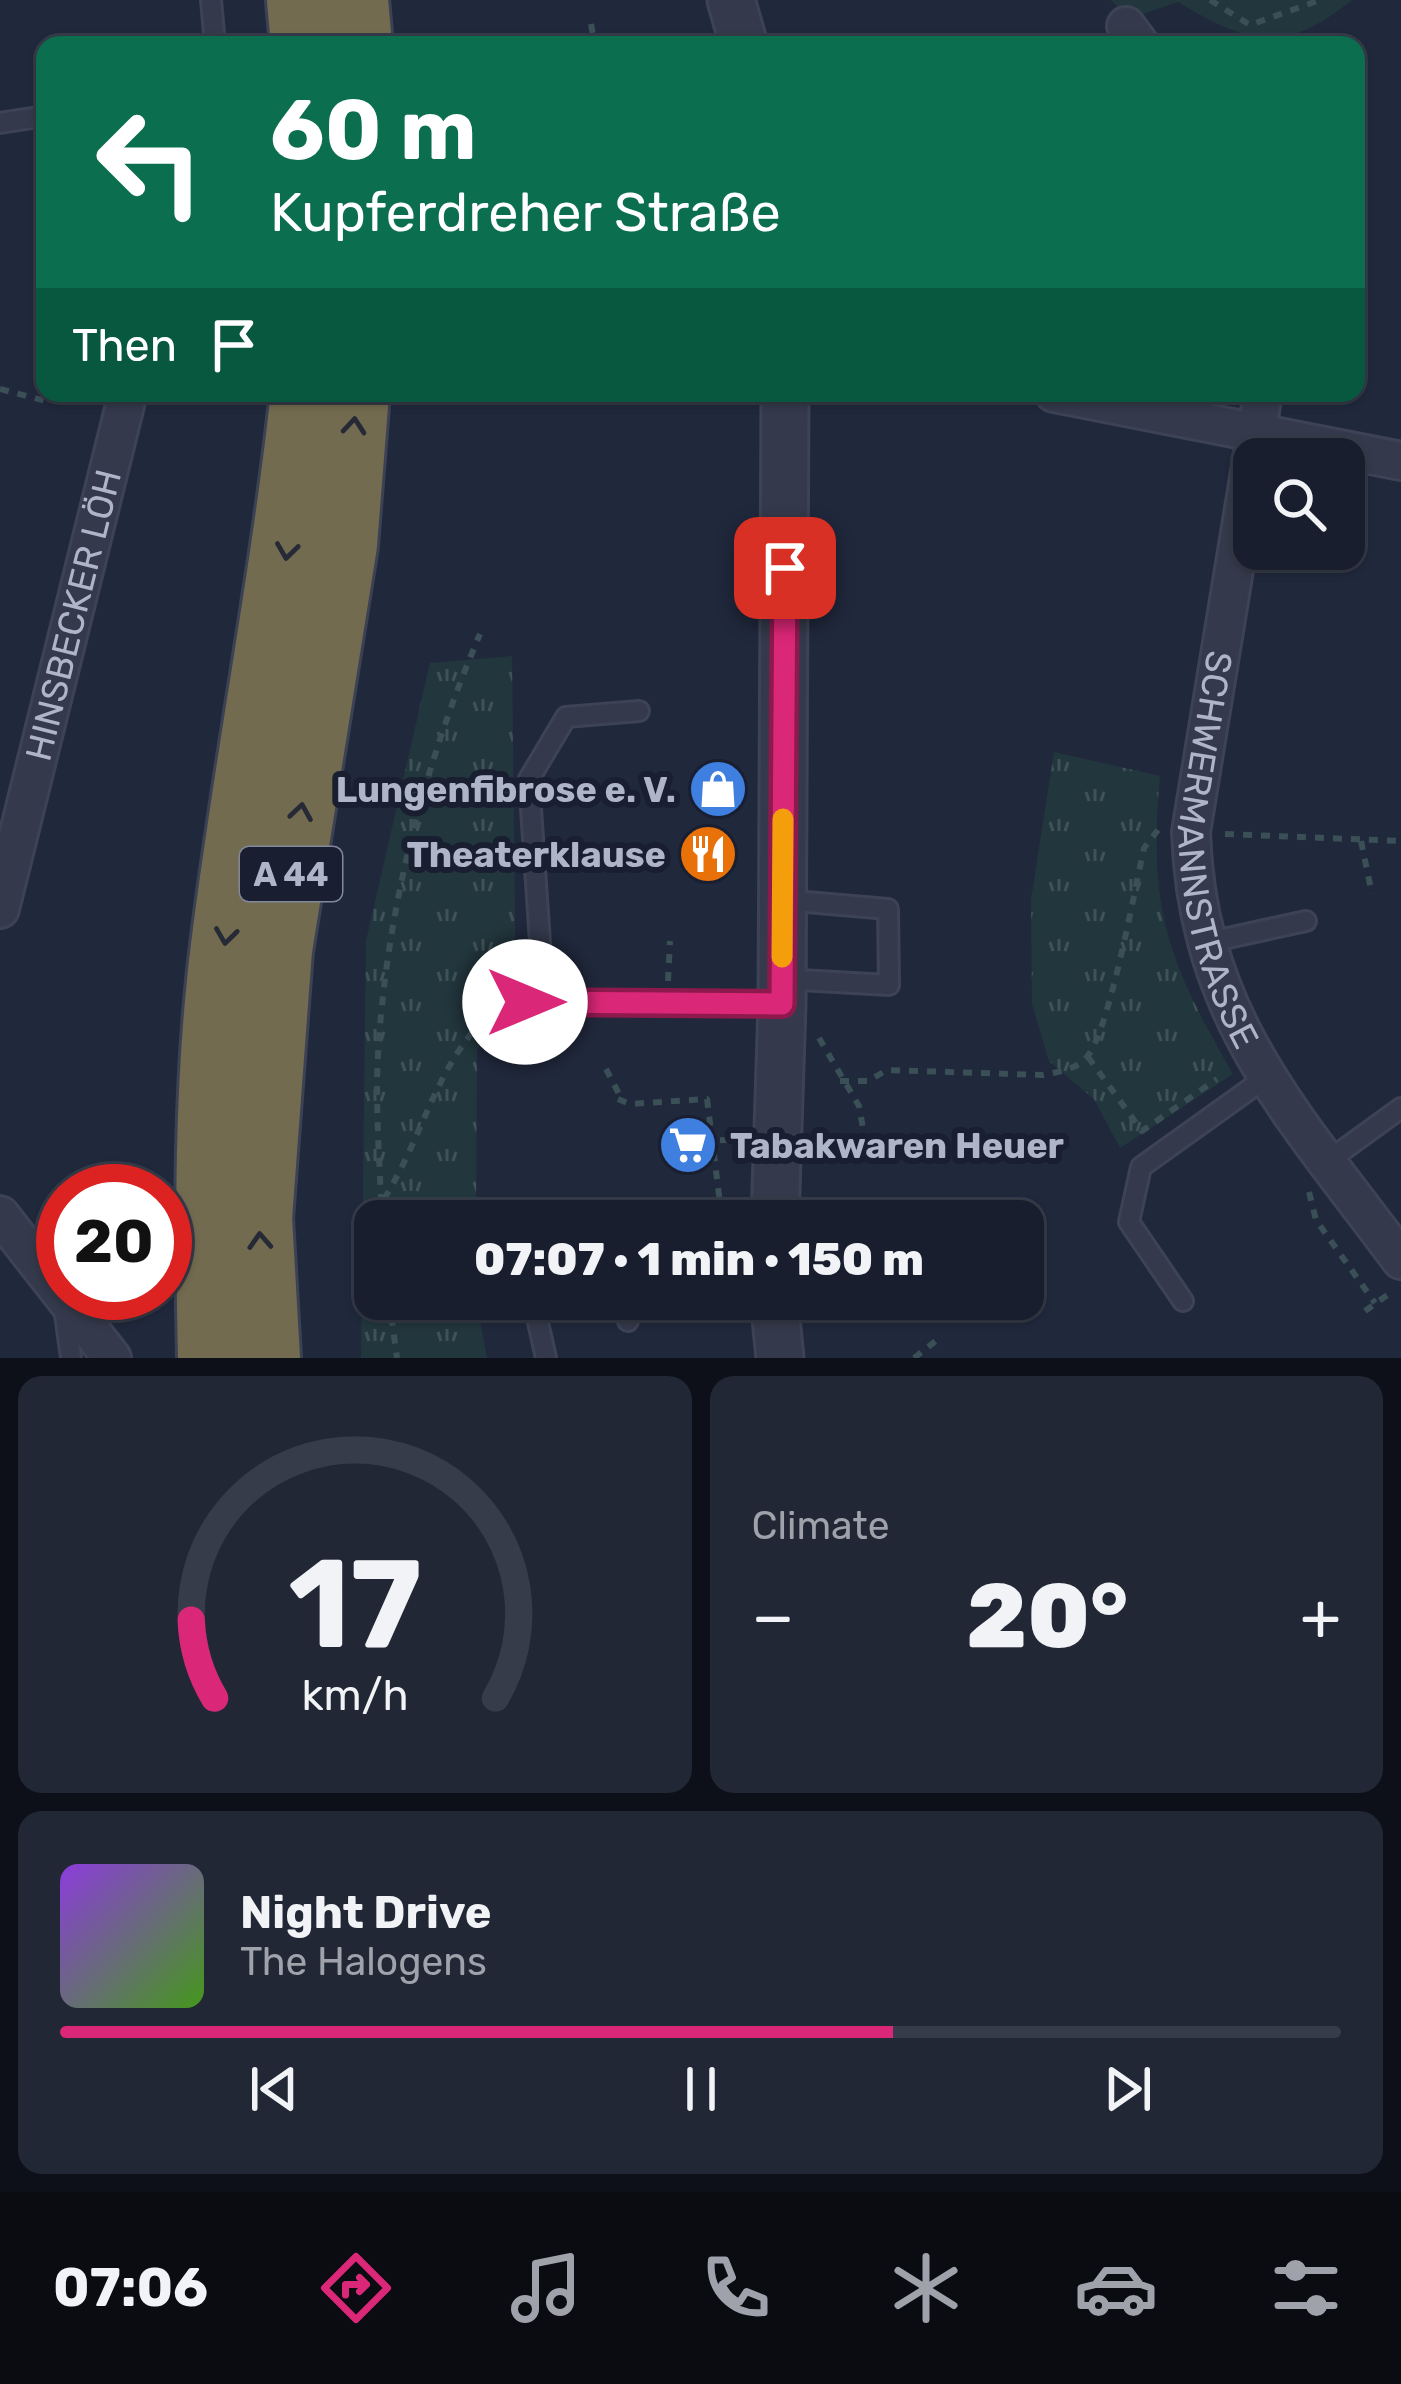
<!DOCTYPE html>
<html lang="en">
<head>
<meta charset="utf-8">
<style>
  :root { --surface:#181e2d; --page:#212735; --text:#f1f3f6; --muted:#9fa2aa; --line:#363c49; --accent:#db2777 }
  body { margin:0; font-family:Rubik,sans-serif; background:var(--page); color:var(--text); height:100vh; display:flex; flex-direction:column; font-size:45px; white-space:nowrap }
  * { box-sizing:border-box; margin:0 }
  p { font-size:39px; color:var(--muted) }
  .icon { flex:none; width:66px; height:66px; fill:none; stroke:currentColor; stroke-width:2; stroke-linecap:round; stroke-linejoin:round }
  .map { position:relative; height:1358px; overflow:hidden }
  .panel { display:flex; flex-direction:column; gap:18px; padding:18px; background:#0d1019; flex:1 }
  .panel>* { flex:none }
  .hud { position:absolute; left:36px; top:36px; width:1329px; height:366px; border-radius:24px; box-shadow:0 3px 9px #0004,0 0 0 3px var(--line); background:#0b6e4f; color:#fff; overflow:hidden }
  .controls { position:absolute; left:1233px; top:438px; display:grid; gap:24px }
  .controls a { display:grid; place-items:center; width:132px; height:132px; border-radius:24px; background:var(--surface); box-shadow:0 3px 9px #0004,0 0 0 3px var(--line); font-size:60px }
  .speed { position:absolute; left:36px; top:1164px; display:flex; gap:24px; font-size:60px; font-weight:700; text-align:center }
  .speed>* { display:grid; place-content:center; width:156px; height:156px; border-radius:50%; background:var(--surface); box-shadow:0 3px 9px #0004,0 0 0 3px var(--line); line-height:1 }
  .speed .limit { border:18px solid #d22; background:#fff; color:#111 }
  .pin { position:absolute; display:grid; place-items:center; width:102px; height:102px; color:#fff; margin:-51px; border-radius:24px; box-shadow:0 6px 18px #0006 }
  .me { position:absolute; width:132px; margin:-66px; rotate:90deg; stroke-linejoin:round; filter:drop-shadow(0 0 9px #0008) }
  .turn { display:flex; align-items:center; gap:42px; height:252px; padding:0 36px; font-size:54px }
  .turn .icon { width:156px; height:156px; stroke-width:2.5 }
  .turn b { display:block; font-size:84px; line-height:102px }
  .then { display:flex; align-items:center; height:114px; padding:0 36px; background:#0003; gap:24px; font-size:45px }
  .big { font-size:90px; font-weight:800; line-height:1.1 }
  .panel .widget { flex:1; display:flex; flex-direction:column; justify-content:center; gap:18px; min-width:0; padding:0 42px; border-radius:24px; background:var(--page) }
  .panel .dial { align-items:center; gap:0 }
  .dial svg { height:312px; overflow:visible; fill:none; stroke:var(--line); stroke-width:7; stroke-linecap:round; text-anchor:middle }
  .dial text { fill:var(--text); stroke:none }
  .song { display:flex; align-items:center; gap:36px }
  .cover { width:144px; height:144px; border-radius:18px; background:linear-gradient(135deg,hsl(270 70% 55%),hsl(100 70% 35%)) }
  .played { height:12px; border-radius:6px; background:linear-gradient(90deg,var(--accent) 65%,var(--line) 65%) }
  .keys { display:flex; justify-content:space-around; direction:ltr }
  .heat { display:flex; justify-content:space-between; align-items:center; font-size:66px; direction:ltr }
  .panel .tiles { flex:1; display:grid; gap:18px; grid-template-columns:1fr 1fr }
  .widget:last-child { grid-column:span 2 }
  .trip { position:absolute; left:354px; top:1200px; width:690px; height:120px; border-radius:24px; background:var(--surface); box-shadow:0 3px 9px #0004,0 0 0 3px var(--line); font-weight:800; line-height:120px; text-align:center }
  .tab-bar { display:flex; height:192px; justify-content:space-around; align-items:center; background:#0a0c12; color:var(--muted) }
  .tab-bar .icon { width:84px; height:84px }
  .tab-bar .selected { color:var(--accent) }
  .tab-bar b { font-size:54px; color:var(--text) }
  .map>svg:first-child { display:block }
  .park { fill:url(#park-tufts) }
  .pitch { fill:#22363d }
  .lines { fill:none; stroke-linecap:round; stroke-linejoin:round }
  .service-casing { stroke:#3d4355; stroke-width:24 }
  .minor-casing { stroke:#3d4355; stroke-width:42 }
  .tertiary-casing { stroke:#3d4355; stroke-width:51 }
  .motorway-casing { stroke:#3c4254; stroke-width:72 }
  .path { stroke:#3a4f56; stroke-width:6; stroke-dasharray:9 9; stroke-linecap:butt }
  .service { stroke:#343a4c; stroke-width:18 }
  .minor { stroke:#343a4c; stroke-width:36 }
  .tertiary { stroke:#343a4c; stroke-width:45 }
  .motorway { stroke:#736b50; stroke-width:66 }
  .oneway { stroke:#262a36 }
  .route-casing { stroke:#8e194d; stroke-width:30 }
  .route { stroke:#db2777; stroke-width:21 }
  .slow { stroke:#f59e0b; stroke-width:21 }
  .labels { text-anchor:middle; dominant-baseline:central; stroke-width:12; stroke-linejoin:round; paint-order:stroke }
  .shield { fill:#191f31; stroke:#82889b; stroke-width:3 }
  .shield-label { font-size:33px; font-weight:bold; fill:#afb5c8 }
  .street-label { font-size:36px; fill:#afb5c8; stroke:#191f31 }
  .poi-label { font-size:36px; font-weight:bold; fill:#afb5c8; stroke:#191f31; text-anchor:end }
</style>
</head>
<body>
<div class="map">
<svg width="1401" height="1358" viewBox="0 0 1401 1358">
  <defs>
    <pattern id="park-tufts" width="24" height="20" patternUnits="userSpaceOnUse" patternTransform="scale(3)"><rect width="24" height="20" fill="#22363d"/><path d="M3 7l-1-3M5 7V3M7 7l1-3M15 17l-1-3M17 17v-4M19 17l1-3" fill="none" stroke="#405158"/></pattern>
  </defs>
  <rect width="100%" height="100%" fill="#20283c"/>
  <path class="park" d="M512,656L516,1019L502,1020L477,1050L476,1221H375V1299H476L487,1358H361L366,941L430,663Z
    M1054,752L1160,776C1148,910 1167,959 1233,1074L1120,1148L1094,1099L1049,1061L1032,1004L1031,900Z"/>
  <path class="pitch" d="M1111,0H1352C1285,55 1247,44 1178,2L1129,19Z"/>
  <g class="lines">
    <g class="service-casing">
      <path id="service" d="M211,0L215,45
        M0,123L45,116
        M1205,943L1306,921
        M782,979L889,985L888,909L783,900
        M525,1002L782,1004
        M544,1002L529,779L566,717L639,711
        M1328,1161L1401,1108
        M541,1299L533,1300L546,1358
        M626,1299L628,1321
        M1183,1301L1129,1222L1141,1167L1268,1076
        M64,1307L71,1358"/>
    </g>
    <g class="minor-casing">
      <g id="minor">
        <path d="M1126,26L1140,45"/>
        <path d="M1054,393L1401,461"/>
        <path id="s1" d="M1263,393L1191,832C1197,1018 1296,1118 1401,1260"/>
        <path id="s2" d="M0,909L128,393"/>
        <path d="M0,1215L112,1358"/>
      </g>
    </g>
    <g class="tertiary-casing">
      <path id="tertiary" d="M731,0L744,45
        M775,1221L782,1004L785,393
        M774,1299L780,1358"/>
    </g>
    <g class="motorway-casing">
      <path id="motorway" d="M300,0L304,45
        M355,0L359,45
        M211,1358C208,1222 207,1082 224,946C247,761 284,578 304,393
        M267,1358L259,1218L279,950L344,545L356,393"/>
    </g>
    <path class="path" d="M1210,0L1250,25L1320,0
      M591,24L595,45
      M0,389L50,402
      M1225,834L1401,841
      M1361,841L1372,894
      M668,981L670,941
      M819,1038L859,1106L865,1139
      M1088,1057L1142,1131L1217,1079
      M606,1069L620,1096
      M840,1081H868L887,1070L1043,1075C1057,1072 1075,1070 1086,1058C1109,1034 1135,887 1144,848L1158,830
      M618,1099L630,1104L707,1099L720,1203
      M702,1141L744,1139
      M1309,1192L1316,1220L1375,1303
      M384,1199C427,1130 437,1055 502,1003
      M708,1204L742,1203
      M382,1221C380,1165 375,1110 378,1055C386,913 424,764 480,634
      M389,1299L397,1358
      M1365,1311L1393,1291
      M914,1358L937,1340"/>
    <use href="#service" class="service"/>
    <use href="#minor" class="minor"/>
    <use href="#tertiary" class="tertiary"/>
    <use href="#motorway" class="motorway"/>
  </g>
  <defs><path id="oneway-chevron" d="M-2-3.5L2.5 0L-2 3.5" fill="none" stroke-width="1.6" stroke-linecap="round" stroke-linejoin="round" transform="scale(3)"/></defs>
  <g class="oneway">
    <use href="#oneway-chevron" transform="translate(354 426) rotate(-85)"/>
    <use href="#oneway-chevron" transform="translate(287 551) rotate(98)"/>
    <use href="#oneway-chevron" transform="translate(301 812) rotate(-81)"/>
    <use href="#oneway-chevron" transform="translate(226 936) rotate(98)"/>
    <use href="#oneway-chevron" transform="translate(260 1241) rotate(-93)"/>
  </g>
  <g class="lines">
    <g class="route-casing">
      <path id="route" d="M525,1002L782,1004L785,568"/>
    </g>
    <use href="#route" class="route"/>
    <path class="slow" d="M782,957L783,819"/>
  </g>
  <defs>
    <g id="shop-disc" transform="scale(3)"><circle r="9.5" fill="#3f7fe0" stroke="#191f31"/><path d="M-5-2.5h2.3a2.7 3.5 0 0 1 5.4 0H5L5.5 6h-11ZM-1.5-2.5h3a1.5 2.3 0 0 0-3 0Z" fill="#fff"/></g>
    <g id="restaurant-disc" transform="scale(3)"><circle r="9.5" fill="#e8710a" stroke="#191f31"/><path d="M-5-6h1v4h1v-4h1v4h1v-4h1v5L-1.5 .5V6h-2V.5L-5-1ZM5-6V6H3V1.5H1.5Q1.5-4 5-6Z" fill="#fff"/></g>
    <g id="supermarket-disc" transform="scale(3)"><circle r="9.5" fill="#3f7fe0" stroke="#191f31"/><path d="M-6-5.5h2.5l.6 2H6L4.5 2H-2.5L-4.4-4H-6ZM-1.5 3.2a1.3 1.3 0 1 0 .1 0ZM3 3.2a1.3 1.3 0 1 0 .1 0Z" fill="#fff"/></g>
  </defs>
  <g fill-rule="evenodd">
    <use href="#shop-disc" x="718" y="789"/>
    <use href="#restaurant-disc" x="708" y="854"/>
    <use href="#supermarket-disc" x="688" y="1145"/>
  </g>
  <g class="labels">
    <rect class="shield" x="240" y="847" width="102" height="54" rx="9"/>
    <g class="shield-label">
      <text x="291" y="874">A 44</text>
    </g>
    <g class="street-label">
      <text stroke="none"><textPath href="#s2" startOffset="303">HINSBECKER LÖH</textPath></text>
      <text stroke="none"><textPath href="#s1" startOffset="465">SCHWERMANNSTRASSE</textPath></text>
    </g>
    <g class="poi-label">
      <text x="676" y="789">Lungenfibrose e. V.</text>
      <text x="666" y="854">Theaterklause</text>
      <text x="730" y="1145" text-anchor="start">Tabakwaren Heuer</text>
    </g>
  </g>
</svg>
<div class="controls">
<a><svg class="icon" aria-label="search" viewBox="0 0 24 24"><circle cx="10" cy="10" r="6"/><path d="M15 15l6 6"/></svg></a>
</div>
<div class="speed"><div class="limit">20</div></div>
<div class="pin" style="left:785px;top:568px;background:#d93025"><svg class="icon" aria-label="arrive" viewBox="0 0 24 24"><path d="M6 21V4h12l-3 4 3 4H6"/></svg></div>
<svg class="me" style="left:525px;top:1002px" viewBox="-20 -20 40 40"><circle r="19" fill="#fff"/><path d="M0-13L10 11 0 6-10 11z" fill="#db2777"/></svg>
<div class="trip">07:07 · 1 min · 150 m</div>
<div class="hud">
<div class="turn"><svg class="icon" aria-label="left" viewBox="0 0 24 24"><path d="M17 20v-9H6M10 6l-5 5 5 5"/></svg><div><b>60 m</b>Kupferdreher Straße</div></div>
<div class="then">Then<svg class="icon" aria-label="arrive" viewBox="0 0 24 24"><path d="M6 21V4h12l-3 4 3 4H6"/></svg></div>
</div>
</div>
<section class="panel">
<div class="tiles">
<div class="widget dial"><svg viewBox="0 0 100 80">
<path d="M14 69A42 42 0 1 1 86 69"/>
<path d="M14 69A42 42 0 0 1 8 49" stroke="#db2777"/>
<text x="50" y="56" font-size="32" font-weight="700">17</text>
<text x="50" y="72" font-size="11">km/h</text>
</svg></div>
<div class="widget"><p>Climate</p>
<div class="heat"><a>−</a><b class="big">20°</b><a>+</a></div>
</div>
<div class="widget">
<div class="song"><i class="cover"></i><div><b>Night Drive</b><p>The Halogens</p></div></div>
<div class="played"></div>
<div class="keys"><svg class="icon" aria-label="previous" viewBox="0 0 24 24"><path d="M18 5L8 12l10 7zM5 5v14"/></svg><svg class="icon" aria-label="pause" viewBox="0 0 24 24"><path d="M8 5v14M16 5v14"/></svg><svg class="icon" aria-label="next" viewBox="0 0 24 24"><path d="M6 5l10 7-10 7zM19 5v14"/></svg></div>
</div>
</div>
</section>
<nav class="tab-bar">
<b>07:06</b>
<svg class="icon selected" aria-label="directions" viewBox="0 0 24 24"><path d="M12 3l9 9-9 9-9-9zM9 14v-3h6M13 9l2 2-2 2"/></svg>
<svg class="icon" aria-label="music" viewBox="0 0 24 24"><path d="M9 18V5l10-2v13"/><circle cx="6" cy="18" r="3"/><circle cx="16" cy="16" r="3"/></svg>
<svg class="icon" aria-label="phone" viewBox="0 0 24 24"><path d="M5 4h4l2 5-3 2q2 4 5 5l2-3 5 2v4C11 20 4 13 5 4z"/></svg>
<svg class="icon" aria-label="climate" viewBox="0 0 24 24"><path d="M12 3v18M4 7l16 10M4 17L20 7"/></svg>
<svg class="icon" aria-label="car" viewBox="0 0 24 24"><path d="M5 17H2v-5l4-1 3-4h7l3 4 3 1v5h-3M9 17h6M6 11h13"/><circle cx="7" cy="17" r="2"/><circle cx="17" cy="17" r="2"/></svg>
<svg class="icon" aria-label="filters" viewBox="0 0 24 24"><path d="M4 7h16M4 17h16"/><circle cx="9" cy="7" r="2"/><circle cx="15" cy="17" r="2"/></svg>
</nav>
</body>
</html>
